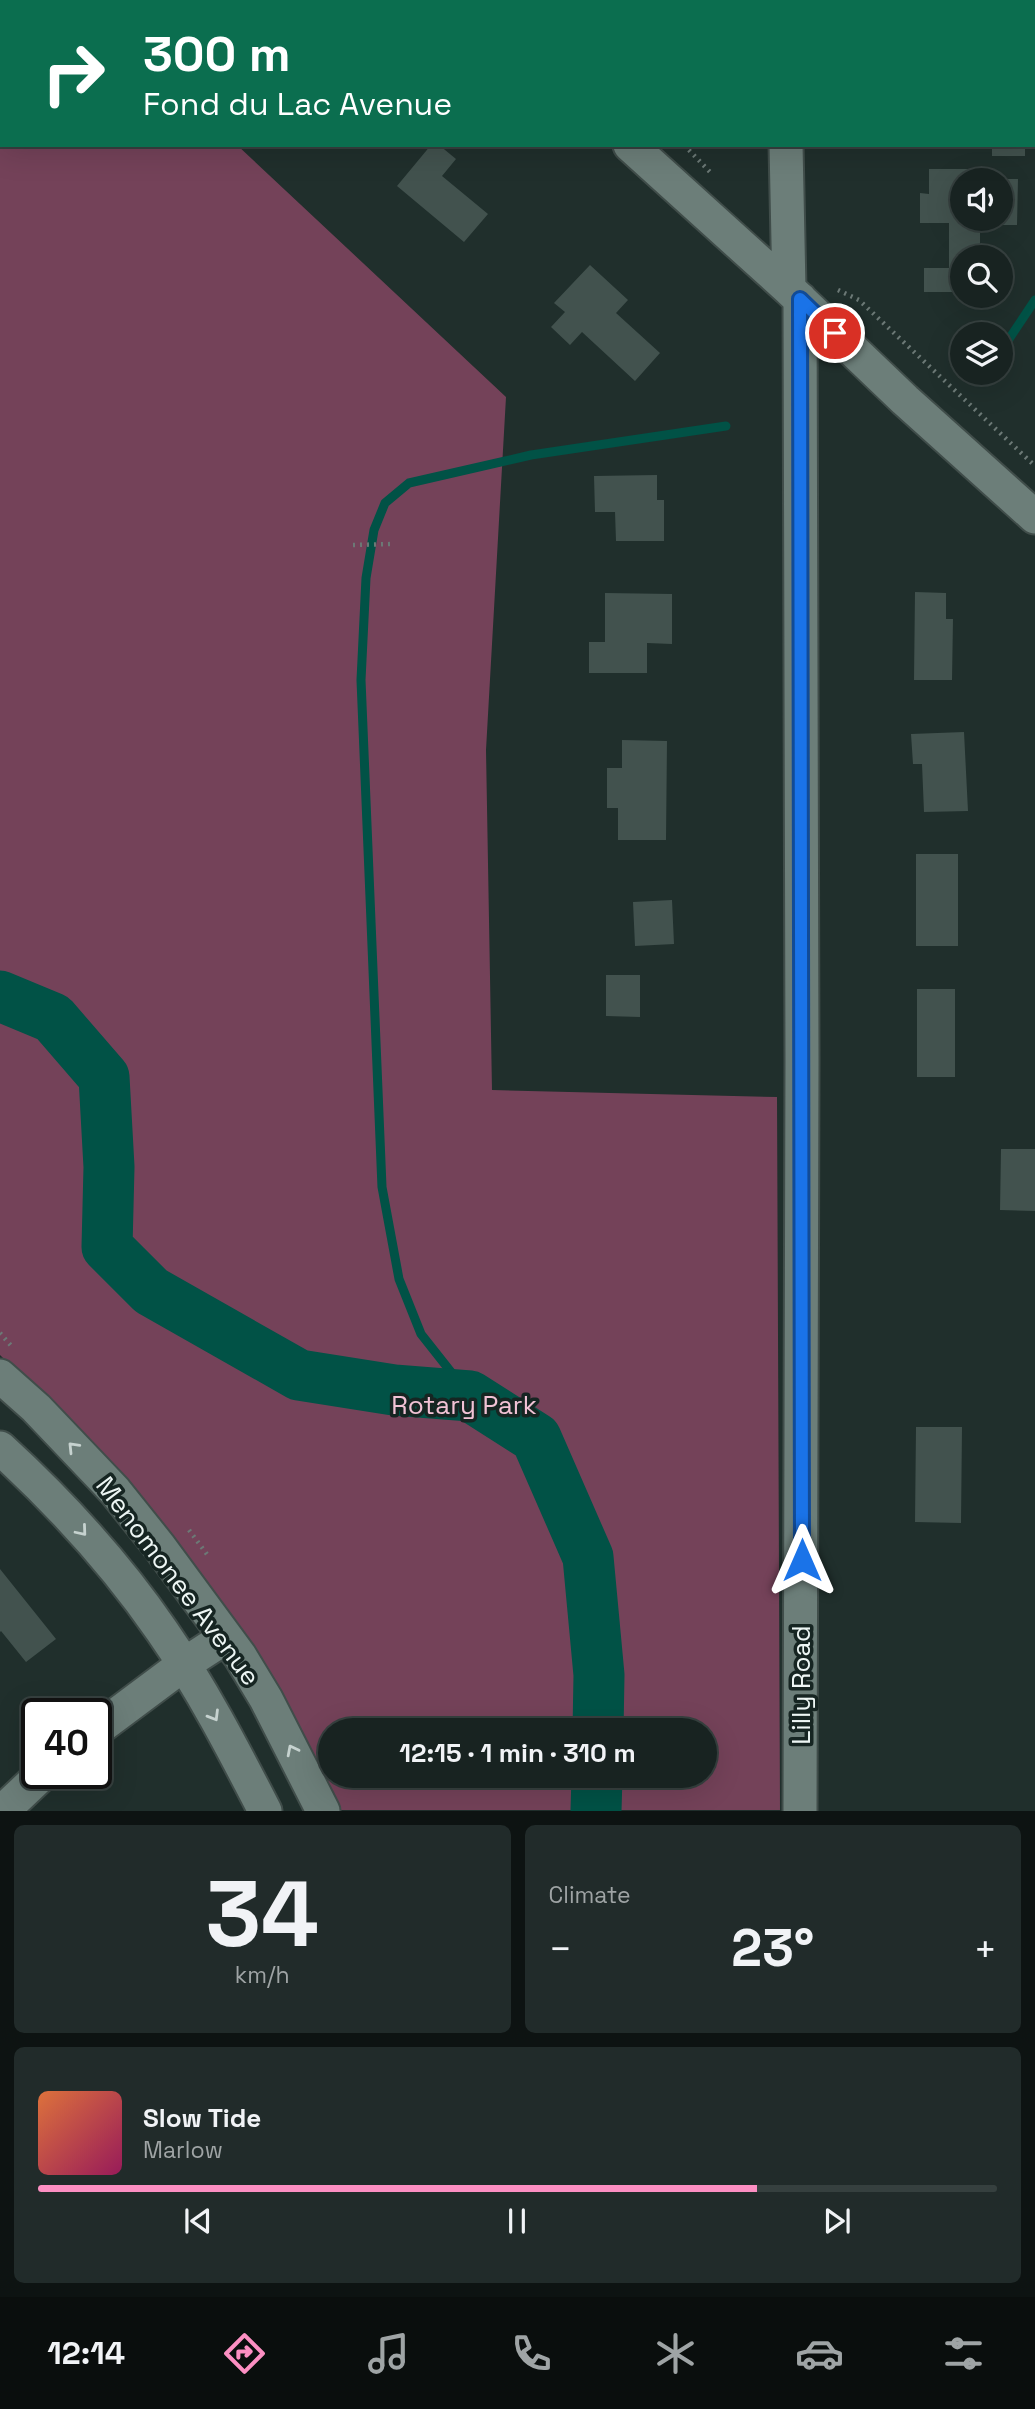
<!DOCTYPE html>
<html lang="en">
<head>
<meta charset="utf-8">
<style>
  :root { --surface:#182321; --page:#212b2a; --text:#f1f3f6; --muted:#9fa4a5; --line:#36403f; --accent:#fc8fc2 }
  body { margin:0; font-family:"Space Grotesk",sans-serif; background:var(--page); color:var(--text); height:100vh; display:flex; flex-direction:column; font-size:26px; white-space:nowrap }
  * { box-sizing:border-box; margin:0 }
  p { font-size:23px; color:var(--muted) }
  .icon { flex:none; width:38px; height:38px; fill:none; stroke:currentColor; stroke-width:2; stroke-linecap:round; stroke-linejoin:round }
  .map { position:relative; height:1811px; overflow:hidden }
  .side { display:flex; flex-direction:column; gap:14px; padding:14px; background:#0d1312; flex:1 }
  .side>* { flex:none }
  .guide { position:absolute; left:0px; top:0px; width:1036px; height:147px; box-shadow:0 7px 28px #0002,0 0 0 2px var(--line); background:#0b6e4f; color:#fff; overflow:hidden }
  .controls { position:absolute; left:950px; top:168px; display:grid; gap:14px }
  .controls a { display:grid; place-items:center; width:63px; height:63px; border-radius:50%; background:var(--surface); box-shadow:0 7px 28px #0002,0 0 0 2px var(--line); font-size:35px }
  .speed { position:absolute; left:21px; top:1698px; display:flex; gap:14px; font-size:35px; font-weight:700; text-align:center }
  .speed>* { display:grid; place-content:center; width:91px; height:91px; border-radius:50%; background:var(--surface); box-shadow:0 7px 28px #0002,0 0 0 2px var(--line); line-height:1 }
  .speed .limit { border:4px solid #111; border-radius:10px; background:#fff; color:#111 }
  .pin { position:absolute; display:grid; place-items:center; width:60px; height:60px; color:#fff; margin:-30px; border:4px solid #fff; border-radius:50%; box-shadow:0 2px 7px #0007 }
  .me { position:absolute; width:77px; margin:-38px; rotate:0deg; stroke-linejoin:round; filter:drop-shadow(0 0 5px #0008) }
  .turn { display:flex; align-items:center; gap:24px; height:147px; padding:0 28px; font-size:32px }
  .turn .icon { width:91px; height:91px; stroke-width:2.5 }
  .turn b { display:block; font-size:49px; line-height:60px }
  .big { font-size:52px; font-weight:800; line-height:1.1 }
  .side .card { flex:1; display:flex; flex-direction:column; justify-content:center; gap:10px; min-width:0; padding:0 24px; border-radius:10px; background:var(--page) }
  .side .dial { align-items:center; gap:0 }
  .dial b { font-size:91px; line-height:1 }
  .song { display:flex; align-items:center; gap:21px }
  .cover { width:84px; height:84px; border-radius:10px; background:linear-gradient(135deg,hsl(20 70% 55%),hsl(330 70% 35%)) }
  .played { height:7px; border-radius:4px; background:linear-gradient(90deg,var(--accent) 75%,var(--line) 75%) }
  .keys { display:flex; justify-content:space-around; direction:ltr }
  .heat { display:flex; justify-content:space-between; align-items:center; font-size:38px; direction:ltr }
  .side .tiles { flex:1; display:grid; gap:14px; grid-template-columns:1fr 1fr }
  .card:last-child { grid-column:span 2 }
  .trip { position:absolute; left:318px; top:1718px; width:399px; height:70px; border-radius:35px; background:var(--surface); box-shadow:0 7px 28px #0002,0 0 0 2px var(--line); font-weight:800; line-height:70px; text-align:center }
  .tabs { display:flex; height:112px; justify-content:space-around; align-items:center; background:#0a0e0d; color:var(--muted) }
  .tabs .icon { width:49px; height:49px }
  .tabs .active { color:var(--accent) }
  .tabs b { font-size:32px; color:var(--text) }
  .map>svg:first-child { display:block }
  .green { fill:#744259; fill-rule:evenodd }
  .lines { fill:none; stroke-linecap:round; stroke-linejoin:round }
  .stream { stroke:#015246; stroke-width:9 }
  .river { stroke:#015246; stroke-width:51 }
  .building { fill:#42524e }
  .minor-casing { stroke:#404d4a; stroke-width:37 }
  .path { stroke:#6c7976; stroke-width:4.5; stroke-dasharray:2 5; stroke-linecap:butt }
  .minor { stroke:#6c7e79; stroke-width:33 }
  .oneway { stroke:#c6d2cf }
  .route-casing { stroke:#114b97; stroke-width:18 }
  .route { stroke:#1a73e8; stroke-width:12 }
  .labels { text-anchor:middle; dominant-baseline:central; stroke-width:7; stroke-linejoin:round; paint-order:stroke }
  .park-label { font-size:26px; fill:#f1c2d5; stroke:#162522 }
  .street-label { font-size:26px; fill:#edf6f4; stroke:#162522 }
</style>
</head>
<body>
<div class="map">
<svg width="1035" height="1811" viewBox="0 0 1035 1811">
  <rect width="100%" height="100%" fill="#202f2c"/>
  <path class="green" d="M0,0H82L84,2H2V145H237L506,397L486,750L492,1090L777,1097L780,1810H341L273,1680L134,1487L0,1355ZM331,1731H705V1776H331Z"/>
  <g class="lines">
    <path class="stream" d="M1001,351L1035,300
      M980,382L986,373
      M470,1396L421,1334L399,1279L382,1187L361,680L366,578L374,530L385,503L409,483L531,455L726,426"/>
    <path class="river" d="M0,996L53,1018L104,1077L109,1167L107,1247L151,1291L299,1375L394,1390L470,1396L536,1438L588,1557L599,1675L598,1731
      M596,1811L597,1776"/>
  </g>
  <path class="building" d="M431,145H439L456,159L442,176L488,214L464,242L397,186Z
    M992,145H1025V156H992Z
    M929,169H969L970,180H962V219H1001V179H1018L1017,225H980V257H962V292H924V268H949V223H920V193L929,194Z
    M590,265L628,300L616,313L660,353L635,381L582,332L570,345L551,327L565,312L554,303Z
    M657,475V500H664V541H616L615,512H595L594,476Z
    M915,592L946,593V619H953L952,680H914Z
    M605,593L672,594V644L647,643V673H589V642H605Z
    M964,732L968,811L924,812L922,764H913L911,734Z
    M622,740L667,741L666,840H618V808H607V768H622Z
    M916,854H958V946H916Z
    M672,900L674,944L635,946L633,902Z
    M606,975H640V1017L606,1016Z
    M917,989H955V1077H917Z
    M1001,1149H1035V1211L1000,1210Z
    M916,1427H962L961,1523L915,1522Z
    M0,1569L56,1639L26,1662L1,1631L0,1632Z"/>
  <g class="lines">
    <g class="minor-casing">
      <path id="minor" d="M468,0L470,2
        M783,0V2
        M630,145L789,289L905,400L1035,517
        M786,145L789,289
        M800,299L802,1060L800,1811
        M0,1376L36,1408L115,1491L159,1546L240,1656L266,1699L323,1811
        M0,1448C59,1502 116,1564 162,1631C201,1687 233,1749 265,1811
        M96,1730L183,1665L226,1637
        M3,1811L43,1773"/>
    </g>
    <path class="path" d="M527,0L528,2
      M684,145L711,173
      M838,290L859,300L1035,466
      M353,545L393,544
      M0,1333L13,1348
      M189,1530L209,1557"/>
    <use href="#minor" class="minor"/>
  </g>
  <defs><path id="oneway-chevron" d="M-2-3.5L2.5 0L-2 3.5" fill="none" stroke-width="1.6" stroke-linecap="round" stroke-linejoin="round" transform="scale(1.75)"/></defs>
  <g class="oneway">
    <use href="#oneway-chevron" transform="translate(73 1447) rotate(-134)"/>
    <use href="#oneway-chevron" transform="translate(82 1531) rotate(50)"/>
    <use href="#oneway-chevron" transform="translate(214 1716) rotate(59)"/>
    <use href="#oneway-chevron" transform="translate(292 1750) rotate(-117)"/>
  </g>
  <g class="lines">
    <g class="route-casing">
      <path id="route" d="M802,1560L800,299L835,333"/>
    </g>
    <use href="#route" class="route"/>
  </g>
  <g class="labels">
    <g class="park-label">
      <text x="464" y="1405">Rotary Park</text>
    </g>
    <g class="street-label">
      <text transform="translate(178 1581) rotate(53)">Menomonee Avenue</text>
      <text transform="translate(801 1685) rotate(-90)">Lilly Road</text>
    </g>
  </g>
</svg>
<div class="controls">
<a><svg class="icon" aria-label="sound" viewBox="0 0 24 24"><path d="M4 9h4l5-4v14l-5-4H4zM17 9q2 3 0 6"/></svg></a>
<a><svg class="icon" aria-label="search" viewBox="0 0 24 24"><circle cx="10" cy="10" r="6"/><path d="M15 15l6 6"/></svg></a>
<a><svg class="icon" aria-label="layers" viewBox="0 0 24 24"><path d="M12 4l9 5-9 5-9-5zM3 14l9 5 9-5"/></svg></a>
</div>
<div class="speed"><div class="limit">40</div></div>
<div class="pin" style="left:835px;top:333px;background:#d93025"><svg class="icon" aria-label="arrive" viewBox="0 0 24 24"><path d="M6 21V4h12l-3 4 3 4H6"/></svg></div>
<svg class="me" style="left:802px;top:1560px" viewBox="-20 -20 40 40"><path d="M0-17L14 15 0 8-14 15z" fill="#1a73e8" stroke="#fff" stroke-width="4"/></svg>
<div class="trip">12:15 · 1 min · 310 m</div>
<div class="guide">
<div class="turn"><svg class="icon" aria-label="right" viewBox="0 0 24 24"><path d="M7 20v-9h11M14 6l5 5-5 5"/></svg><div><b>300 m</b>Fond du Lac Avenue</div></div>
</div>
</div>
<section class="side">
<div class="tiles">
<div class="card dial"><b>34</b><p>km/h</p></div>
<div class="card"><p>Climate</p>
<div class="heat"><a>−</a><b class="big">23°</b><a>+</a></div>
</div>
<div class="card">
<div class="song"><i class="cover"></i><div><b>Slow Tide</b><p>Marlow</p></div></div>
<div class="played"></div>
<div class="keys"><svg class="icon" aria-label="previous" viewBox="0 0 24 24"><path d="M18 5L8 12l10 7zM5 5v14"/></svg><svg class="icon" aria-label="pause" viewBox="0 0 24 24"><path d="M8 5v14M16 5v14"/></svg><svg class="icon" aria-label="next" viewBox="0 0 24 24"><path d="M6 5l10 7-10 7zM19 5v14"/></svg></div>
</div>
</div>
</section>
<nav class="tabs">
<b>12:14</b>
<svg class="icon active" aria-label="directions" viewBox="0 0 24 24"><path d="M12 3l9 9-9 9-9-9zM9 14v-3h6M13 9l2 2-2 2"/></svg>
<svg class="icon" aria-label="music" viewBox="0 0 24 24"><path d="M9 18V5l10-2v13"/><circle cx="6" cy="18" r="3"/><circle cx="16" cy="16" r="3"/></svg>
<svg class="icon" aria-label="phone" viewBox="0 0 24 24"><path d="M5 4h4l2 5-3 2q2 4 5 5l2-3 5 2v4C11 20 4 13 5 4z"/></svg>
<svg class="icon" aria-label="climate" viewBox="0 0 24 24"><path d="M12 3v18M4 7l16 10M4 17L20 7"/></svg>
<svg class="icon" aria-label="car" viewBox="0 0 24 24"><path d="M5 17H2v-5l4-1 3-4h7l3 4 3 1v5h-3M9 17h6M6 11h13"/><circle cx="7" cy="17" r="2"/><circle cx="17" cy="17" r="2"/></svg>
<svg class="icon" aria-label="filters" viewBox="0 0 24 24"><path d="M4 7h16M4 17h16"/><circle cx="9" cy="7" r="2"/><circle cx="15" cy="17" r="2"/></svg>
</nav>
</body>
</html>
